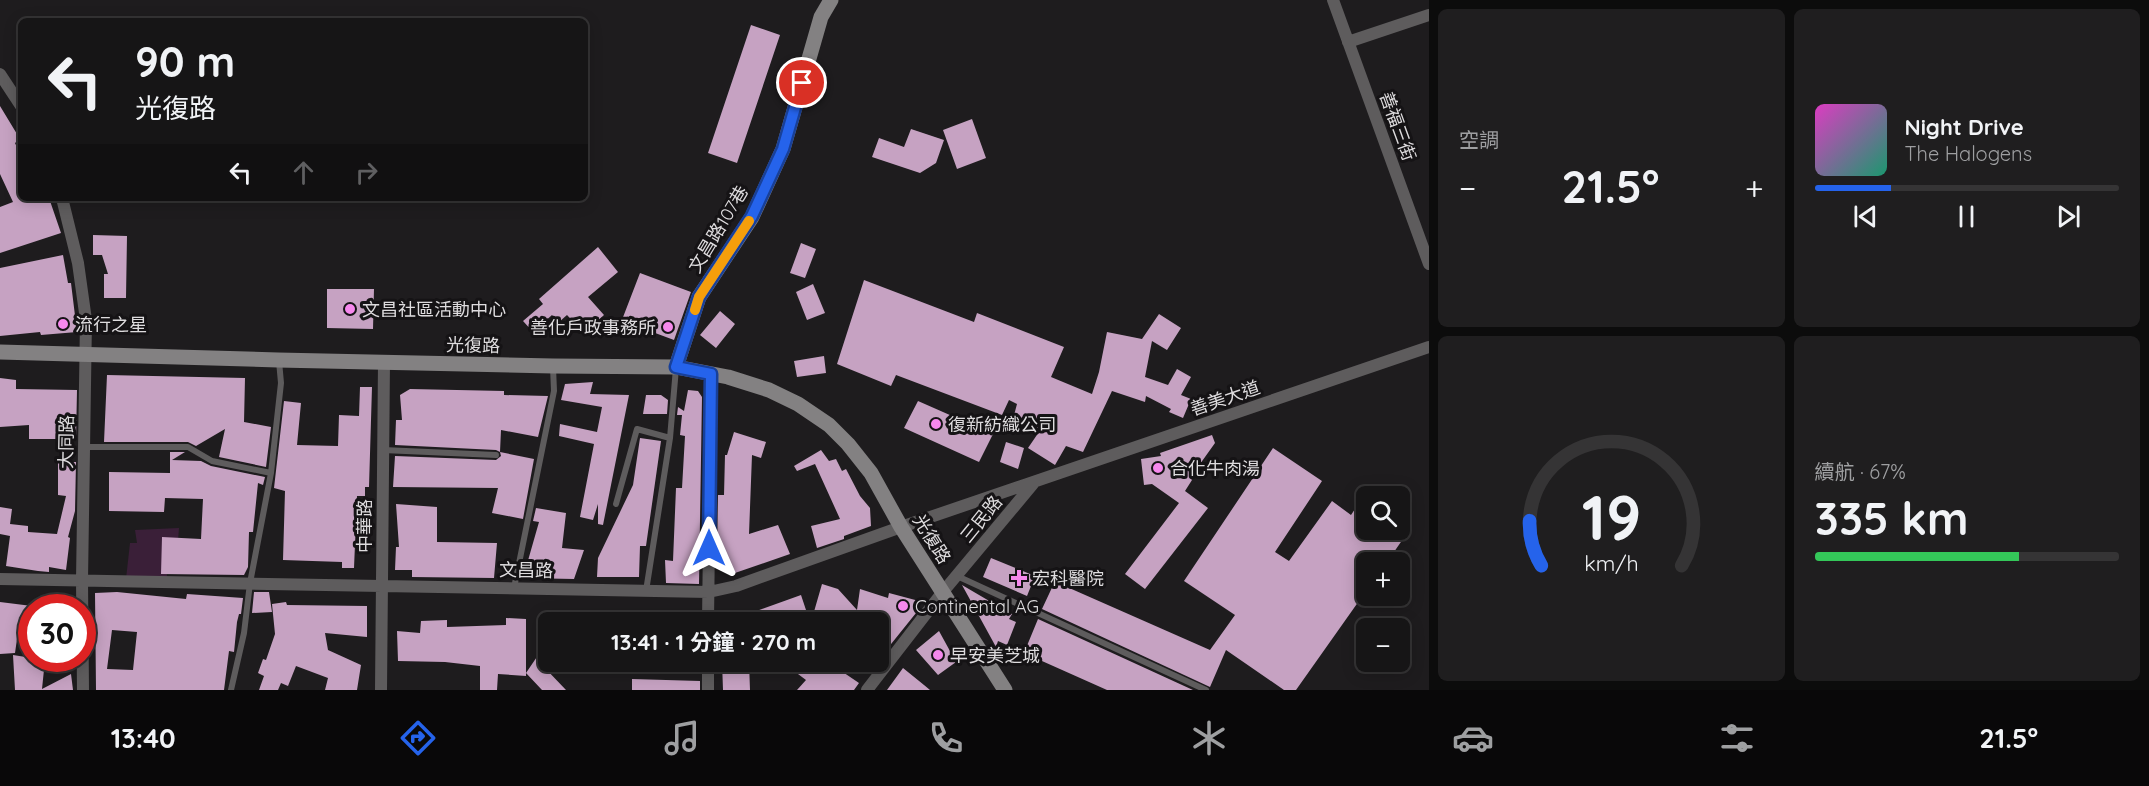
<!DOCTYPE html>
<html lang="zh-TW">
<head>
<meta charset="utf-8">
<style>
  :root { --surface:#161516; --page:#1f1e1f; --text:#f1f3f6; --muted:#9e9fa1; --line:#353435; --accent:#2563eb }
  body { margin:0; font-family:Quicksand,"Noto Sans TC",sans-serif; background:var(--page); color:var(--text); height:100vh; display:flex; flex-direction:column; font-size:22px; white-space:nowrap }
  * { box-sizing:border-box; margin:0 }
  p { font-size:20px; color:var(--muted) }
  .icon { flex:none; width:33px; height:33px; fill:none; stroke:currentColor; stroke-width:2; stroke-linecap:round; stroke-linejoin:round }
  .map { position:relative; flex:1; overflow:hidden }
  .details { display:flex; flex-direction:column; gap:9px; padding:9px; background:#0c0c0c; width:720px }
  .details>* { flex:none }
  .hud { position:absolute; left:18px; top:18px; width:570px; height:183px; border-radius:9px; box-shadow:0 3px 15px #0003,0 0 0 2px var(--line); background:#161516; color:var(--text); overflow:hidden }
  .tools { position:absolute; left:1356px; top:486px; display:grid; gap:12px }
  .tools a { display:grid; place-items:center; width:54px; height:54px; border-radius:9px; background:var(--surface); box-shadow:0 3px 15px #0003,0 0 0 2px var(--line); font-size:30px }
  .speed { position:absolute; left:18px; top:594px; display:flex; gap:12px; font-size:30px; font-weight:700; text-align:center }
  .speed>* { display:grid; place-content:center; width:78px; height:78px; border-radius:50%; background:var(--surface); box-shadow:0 3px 15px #0003,0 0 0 2px var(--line); line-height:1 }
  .speed .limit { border:9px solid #d22; background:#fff; color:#111 }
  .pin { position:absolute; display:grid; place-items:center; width:51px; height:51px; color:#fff; margin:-26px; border:3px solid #fff; border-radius:50%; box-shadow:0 2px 6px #0007 }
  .me { position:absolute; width:66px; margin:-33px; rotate:0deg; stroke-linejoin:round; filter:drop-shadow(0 0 4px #0008) }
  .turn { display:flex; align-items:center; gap:21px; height:126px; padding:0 18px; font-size:27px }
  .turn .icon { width:78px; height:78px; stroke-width:2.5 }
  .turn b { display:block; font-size:42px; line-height:51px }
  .lanes { display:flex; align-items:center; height:57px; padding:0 18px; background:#0003; justify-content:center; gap:30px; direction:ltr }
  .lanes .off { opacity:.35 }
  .big { font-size:45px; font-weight:700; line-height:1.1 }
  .details .widget { flex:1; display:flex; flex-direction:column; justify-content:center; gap:9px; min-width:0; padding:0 21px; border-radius:9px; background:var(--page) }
  .details .dial { align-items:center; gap:0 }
  .dial svg { height:156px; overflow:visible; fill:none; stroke:var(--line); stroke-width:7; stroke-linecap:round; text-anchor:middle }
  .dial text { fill:var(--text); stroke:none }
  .song { display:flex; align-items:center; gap:18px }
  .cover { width:72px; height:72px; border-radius:9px; background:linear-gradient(135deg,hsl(310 70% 55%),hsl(160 70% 35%)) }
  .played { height:6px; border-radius:3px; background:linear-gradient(90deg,var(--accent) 25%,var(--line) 25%) }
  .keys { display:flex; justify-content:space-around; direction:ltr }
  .heat { display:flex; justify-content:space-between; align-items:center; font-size:33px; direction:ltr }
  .charge { height:9px; border-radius:4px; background:linear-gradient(90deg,#34c759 67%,var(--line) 0) }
  .details .tiles { flex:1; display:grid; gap:9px; grid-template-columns:repeat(2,1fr) }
  .trip { position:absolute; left:538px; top:612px; width:351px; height:60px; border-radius:9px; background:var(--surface); box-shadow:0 3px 15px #0003,0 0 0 2px var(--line); font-weight:700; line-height:60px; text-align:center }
  .tabs { display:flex; height:96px; justify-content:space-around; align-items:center; background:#090809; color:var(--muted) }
  .tabs .icon { width:42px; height:42px }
  .tabs .current { color:var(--accent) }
  .tabs b { font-size:27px; color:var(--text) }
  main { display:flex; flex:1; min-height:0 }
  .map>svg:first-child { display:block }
  .green { fill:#3a1f38 }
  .building { fill:#c6a2c2; fill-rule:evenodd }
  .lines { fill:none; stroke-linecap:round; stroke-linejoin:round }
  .lane { stroke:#5e5c5d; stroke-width:6 }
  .street { stroke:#5e5c5d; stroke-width:12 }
  .secondary { stroke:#838182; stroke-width:15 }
  .route-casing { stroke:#184099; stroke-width:15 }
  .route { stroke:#2563eb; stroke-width:10 }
  .slow { stroke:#f59e0b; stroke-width:10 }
  .poi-dot { fill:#f688ed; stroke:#151315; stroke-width:2 }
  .labels { text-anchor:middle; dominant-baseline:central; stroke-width:6; stroke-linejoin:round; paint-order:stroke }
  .street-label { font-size:18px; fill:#dedcde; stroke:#151315 }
  .poi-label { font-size:18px; fill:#dedcde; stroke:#151315; text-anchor:start }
</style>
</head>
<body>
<main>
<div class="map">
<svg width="1429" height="690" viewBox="0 0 1429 690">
  <rect width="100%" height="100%" fill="#1e1c1e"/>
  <path class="green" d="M179,528L178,541L166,542L167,580L126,579L130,543H137L135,530Z"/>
  <path class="building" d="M751,25L780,35L737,163L708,153Z
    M0,106L20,139L15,143L21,156V198H49L61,233L0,253V207L13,202L0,174Z
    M972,119L986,158L957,169L943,130Z
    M911,129L944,140L936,163L920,173L872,157L879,138L904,147Z
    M93,235L127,236L126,298H104V274H108L102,255H93Z
    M801,243L816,249L805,278L790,273Z
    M598,247L618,272L588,297L604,315L584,333L567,315L559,322L552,315L533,332L523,321L543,304L539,299Z
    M63,255L68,283H71L77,332L41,335L40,332L0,336V268Z
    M640,273L691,292L674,340L639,327L638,332L620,325Z
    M864,280L974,322L977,313L1064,347L1051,377L1092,394L1099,372L1107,332L1142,339L1159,314L1181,328L1167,350L1152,341L1145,377L1168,385L1177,369L1191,377L1181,395L1191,399L1183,418L1169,412L1171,409L1146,396L1145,402L1112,391L1083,452L1066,446L1055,465L1028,448L1041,429L1013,419L1017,404L1009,400L1002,415L896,375L891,386L837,364Z
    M813,284L825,313L807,320L796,292Z
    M327,289H374L373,329L327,328Z
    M720,311L735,324L716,348L700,335Z
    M824,356L826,373L797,377L794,361Z
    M107,375L245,378L244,422L271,427L266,467L219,457L225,429L196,446L188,442H104Z
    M0,378L16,380V389L77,390L76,439H29V425L0,427Z
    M593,382L590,394L629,395L603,525L598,524V504L593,520L580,517L594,444L559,436L560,424L597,432L602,407L561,400L565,384Z
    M360,387H372L369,487H365V496H357L354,568H342V562L283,560L285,491L274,488L284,401L301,403L297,445L338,446L339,415L359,416Z
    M410,389L504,391V395L548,396L538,437L501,430L500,452L534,459L523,519L492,513L498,488L393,487L395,456L496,460L501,456L500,452L496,450L395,445L396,420H402L400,395Z
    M688,390L698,391L702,397L699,584L666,583L665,560L673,561L676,488H682L685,436L680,435L682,415H677L678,407L684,411Z
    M646,395H661L668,400L667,414H643Z
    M918,401L993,434L979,462L904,428Z
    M734,432L766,442L761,458L752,455L749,534L778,525L790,554L732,574L721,570L720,555H717L718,495H724L725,455H727Z
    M1212,435L1215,443L1190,478L1192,480L1185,491L1208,508L1145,589L1125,574L1179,503L1152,484L1144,485L1141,459L1161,456L1160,453Z
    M640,438L661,441L646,546H640L639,577H597L598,558L633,485Z
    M1006,442L1024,448L1018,469L1000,462Z
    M1273,448L1322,481L1275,552L1289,561L1332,501L1351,515L1357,506L1366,513V530H1389L1403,539L1387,562H1366V591L1296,690H1284L1226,650L1210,687L1042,609L1056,579L1068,584L1067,587L1210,650L1235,615L1184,581Z
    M821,450L829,461L836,459L842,471L846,469L860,496L870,508L871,526L844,536V539L817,548L811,526L840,519L815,464L797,471L794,466Z
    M170,452H185L172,460L201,461L211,466L265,477L263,485L258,483L253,532H249L248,567L244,575L161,574L162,537L201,539L203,499L165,498L164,512L109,511V472L170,473Z
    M58,462H76L75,511L68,537L70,538L66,570L49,567V572L38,571L6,566L10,536L0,534V507L12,509L10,524L28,526V532L57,534L66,496L58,495Z
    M396,504L437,507V542L497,543L494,578L412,577V570H395L396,547H399Z
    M536,508L566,513L562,548L584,550L574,579L523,578L539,522L533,521Z
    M991,558L1035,576L1027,596L983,577Z
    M822,584L838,589L857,610L860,589L888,598L889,593L919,601L916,613L879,659V622H811Z
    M962,585L991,602L990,604L1012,614L1009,619L1016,622L1007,645L998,641L996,647Z
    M117,592L186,599L187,594L243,598L241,614H239L237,622L234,652L229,651L224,690H96L95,593ZM112,630L137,632L133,670L107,669Z
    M254,592H269L272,612L252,613Z
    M801,595L810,622H729V621Z
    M0,602L32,606V634L18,632L15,653L0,654Z
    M286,602L287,605L367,606V637L325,633L328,650L361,665L357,690H325L328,678L296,666L288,686L281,683L278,690H259L264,676L258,673L263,659L266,660L275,634L272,604Z
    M506,618L526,619V676L498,674L497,690H480V666L445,662L398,661L397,631L420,633L421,621L447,620V627L506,625Z
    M1038,619L1193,690H1107L1024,653Z
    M939,631L956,662L938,675L916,650Z
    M549,639V660L544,667L566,690H542L526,673Z
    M13,655L45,660L42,689L71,674L73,690H15Z
    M722,662H749L750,690H723Z
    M805,662H828L859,683L854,690H797L806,680L798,674Z
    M903,668L924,685L930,690H887Z
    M632,679L700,681V690H632Z"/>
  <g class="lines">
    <path class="lane" d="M84,447H188L212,461L271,473
      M383,450L496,455
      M616,504L637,429L670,438
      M957,576L1206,690
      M514,588L554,391L553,367
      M646,591L670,438L676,368
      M231,690L244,633L250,583L271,473L281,383L279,361"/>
    <path class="street" d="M1333,0L1429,264
      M1348,42L1429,15
      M0,74L21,106
      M62,198L78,263L86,320L82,580L83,690
      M0,579L709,592L736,586L901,527L1429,347
      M708,622L711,374
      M381,690L384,362
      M708,690V662
      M867,690L942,593L1033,484"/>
    <path class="secondary" d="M0,352L278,360L553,366L676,367L728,377L769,390L798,404L829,425L848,444L871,473L901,527L1005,690
      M676,367L699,297L752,217L783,149L821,17L831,0"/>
  </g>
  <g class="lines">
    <g class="route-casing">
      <path id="route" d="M709,548L711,374L676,367L699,297L752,216L783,149L802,83"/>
    </g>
    <use href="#route" class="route"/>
    <path class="slow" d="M695,310L699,297L749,221"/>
  </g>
  <g class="poi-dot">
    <circle cx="350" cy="309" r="6"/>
    <circle cx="63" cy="324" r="6"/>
    <circle cx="668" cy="327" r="6"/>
    <circle cx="936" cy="424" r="6"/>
    <circle cx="1158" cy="468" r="6"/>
    <path d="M1016 569h6v6h6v6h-6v6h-6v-6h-6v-6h6z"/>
    <circle cx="903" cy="606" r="6"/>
    <circle cx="938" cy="655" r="6"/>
  </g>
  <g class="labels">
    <g class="street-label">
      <text transform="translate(1398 126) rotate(70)">善福三街</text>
      <text transform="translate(718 229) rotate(-59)">文昌路107巷</text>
      <text transform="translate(473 345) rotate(1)">光復路</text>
      <text transform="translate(1225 398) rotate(-19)">善美大道</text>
      <text transform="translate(66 442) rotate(-89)">大同路</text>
      <text transform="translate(981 519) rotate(-51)">三民路</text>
      <text transform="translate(364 526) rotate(-90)">中華路</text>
      <text transform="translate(932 539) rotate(58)">光復路</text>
      <text transform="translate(526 570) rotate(1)">文昌路</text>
    </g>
    <g class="poi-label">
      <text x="362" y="309">文昌社區活動中心</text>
      <text x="75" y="324">流行之星</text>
      <text x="656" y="327" text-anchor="end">善化戶政事務所</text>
      <text x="948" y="424">復新紡織公司</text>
      <text x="1170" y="468">合化牛肉湯</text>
      <text x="1032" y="578">宏科醫院</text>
      <text x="915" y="606">Continental AG</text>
      <text x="950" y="655">早安美芝城</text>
    </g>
  </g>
</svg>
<div class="tools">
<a><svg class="icon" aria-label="search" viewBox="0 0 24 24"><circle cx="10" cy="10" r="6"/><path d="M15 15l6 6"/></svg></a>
<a>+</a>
<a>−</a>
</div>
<div class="speed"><div class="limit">30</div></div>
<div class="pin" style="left:802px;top:83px;background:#d93025"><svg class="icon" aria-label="arrive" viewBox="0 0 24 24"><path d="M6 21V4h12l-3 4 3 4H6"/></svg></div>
<svg class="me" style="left:709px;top:548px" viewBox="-20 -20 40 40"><path d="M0-17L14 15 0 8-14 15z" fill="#2563eb" stroke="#fff" stroke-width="4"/></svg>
<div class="trip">13:41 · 1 分鐘 · 270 m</div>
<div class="hud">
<div class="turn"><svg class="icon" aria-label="left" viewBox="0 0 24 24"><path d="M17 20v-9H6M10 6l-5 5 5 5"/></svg><div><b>90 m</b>光復路</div></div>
<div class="lanes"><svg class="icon" aria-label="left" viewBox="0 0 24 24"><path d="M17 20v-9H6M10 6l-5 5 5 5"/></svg><svg class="icon off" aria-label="ahead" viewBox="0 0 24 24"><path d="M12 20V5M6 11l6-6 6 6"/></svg><svg class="icon off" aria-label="right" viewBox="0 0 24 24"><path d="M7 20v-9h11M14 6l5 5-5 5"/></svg></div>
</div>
</div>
<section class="details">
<div class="tiles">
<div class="widget"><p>空調</p>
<div class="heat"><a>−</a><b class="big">21.5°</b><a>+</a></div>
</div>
<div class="widget">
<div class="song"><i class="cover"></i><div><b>Night Drive</b><p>The Halogens</p></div></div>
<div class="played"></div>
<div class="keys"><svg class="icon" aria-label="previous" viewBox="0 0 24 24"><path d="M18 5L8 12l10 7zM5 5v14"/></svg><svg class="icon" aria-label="pause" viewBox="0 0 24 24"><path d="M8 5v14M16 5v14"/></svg><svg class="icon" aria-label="next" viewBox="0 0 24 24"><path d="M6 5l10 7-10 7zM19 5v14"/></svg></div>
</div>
<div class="widget dial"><svg viewBox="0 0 100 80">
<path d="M14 69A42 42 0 1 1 86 69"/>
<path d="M14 69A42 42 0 0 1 8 46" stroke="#2563eb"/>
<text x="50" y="56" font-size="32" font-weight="700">19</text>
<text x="50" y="72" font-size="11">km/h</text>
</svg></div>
<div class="widget"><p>續航 · 67%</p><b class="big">335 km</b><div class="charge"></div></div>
</div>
</section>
</main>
<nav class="tabs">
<b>13:40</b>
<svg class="icon current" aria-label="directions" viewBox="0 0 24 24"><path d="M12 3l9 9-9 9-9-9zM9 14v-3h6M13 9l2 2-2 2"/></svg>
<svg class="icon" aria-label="music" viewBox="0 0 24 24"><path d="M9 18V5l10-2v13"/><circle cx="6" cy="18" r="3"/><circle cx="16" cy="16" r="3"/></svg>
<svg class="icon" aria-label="phone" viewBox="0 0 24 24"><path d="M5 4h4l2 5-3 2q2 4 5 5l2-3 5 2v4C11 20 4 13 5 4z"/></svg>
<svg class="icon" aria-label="climate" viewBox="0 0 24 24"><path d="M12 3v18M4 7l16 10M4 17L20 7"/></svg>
<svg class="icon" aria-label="car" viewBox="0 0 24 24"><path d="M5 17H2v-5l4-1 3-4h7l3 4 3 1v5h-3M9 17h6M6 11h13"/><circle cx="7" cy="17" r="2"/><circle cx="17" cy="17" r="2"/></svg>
<svg class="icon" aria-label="filters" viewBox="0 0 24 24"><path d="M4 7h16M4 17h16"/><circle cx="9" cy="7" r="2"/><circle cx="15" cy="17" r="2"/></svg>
<b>21.5°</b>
</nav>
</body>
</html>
